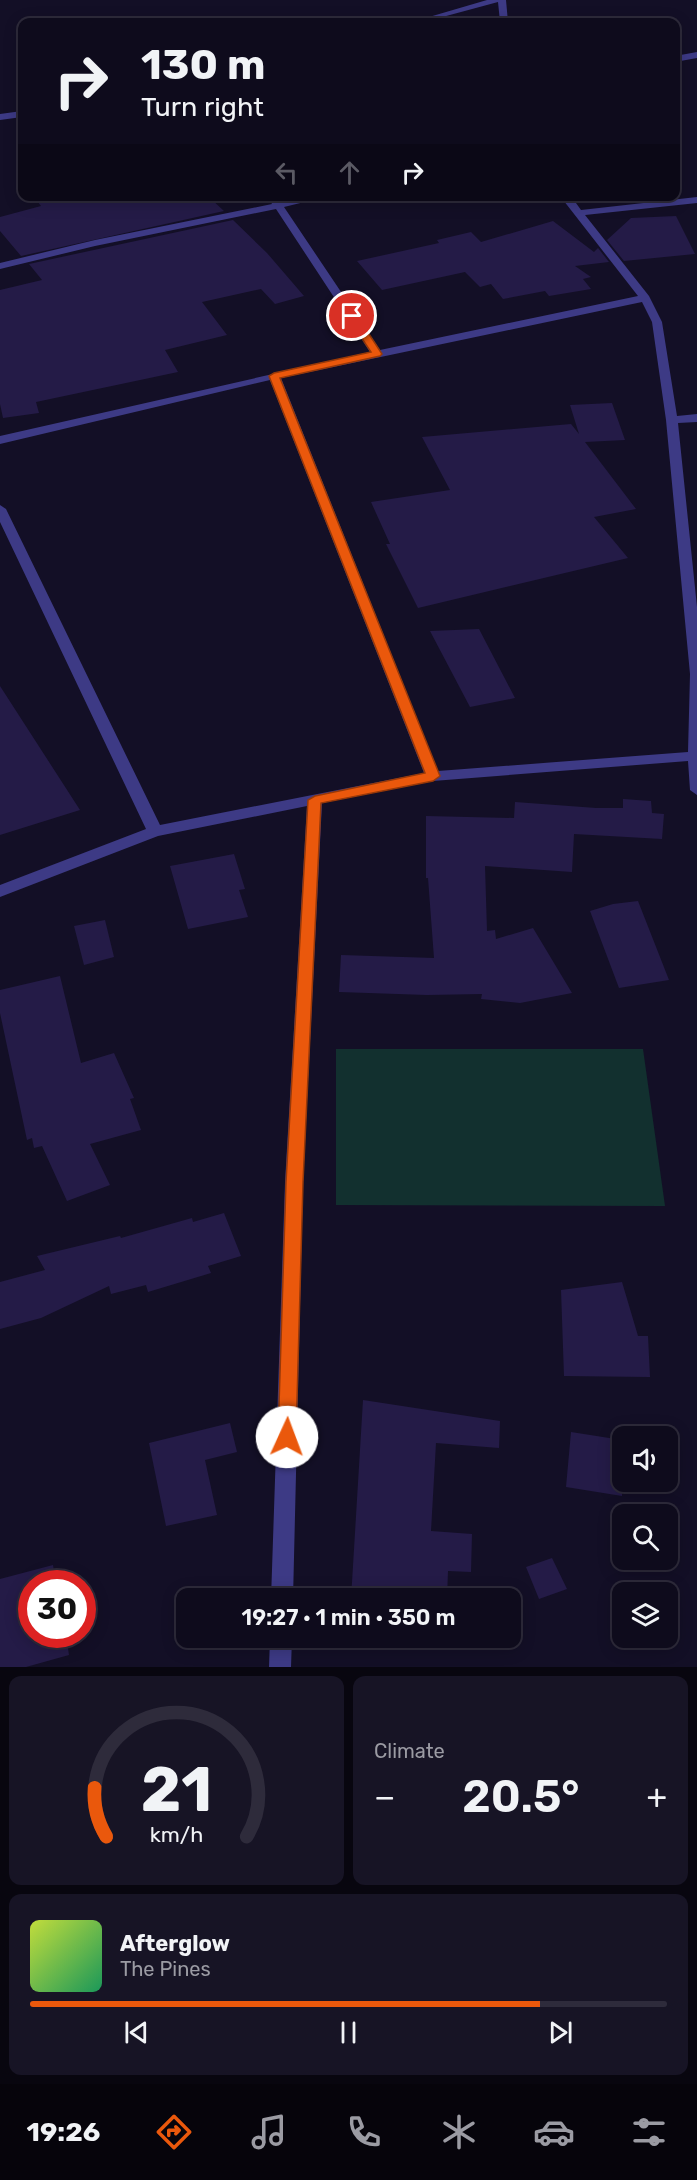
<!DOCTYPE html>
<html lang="en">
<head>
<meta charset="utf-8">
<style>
  :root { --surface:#0e0b1c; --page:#171425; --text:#f1f3f6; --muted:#9b9ba3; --line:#2e2b3b; --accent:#ea580c }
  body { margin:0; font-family:Rubik,sans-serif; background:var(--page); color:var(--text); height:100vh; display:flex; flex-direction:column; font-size:22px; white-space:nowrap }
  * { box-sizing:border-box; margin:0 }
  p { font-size:20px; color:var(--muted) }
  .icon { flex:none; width:33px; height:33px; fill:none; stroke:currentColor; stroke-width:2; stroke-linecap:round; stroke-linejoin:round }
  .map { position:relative; height:1667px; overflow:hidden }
  .drawer { display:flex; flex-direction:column; gap:9px; padding:9px; background:#08060f; flex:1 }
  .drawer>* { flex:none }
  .guide { position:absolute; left:18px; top:18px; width:662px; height:183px; border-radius:12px; box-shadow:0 3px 15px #0003,0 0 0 2px var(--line); background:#0e0b1c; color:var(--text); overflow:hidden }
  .controls { position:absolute; left:612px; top:1426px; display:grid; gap:12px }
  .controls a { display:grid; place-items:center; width:66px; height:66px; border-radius:12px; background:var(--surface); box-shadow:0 3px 15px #0003,0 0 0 2px var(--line); font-size:30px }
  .speed { position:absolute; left:18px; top:1570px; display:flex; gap:12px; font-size:30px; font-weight:700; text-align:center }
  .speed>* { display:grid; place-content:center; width:78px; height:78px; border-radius:50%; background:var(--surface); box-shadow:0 3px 15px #0003,0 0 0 2px var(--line); line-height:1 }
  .speed .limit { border:9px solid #d22; background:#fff; color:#111 }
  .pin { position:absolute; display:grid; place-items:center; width:51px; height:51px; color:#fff; margin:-26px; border:3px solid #fff; border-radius:50%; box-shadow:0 2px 6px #0007 }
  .me { position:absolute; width:66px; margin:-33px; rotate:2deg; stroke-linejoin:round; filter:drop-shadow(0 0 4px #0008) }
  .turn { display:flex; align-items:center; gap:21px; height:126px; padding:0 24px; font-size:27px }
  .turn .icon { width:78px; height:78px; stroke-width:2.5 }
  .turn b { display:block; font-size:42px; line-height:51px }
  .lanes { display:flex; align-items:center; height:57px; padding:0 24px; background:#0003; justify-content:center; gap:30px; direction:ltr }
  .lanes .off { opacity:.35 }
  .big { font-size:45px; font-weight:600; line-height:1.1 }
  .drawer .widget { flex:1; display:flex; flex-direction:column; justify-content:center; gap:9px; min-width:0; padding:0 21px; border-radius:12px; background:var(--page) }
  .drawer .dial { align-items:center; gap:0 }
  .dial svg { height:156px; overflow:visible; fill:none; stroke:var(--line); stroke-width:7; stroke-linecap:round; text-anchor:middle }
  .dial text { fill:var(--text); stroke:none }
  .song { display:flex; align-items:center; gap:18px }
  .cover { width:72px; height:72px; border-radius:9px; background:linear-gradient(135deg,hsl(70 70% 55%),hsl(150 70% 35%)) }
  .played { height:6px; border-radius:3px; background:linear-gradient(90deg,var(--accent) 80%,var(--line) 80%) }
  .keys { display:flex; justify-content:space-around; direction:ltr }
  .heat { display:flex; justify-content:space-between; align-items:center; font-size:33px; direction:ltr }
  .drawer .tiles { flex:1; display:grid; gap:9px; grid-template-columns:1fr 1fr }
  .widget:last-child { grid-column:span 2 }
  .trip { position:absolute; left:176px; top:1588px; width:345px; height:60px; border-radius:12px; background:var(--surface); box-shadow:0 3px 15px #0003,0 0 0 2px var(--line); font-weight:600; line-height:60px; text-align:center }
  .tabs { display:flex; height:96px; justify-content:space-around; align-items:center; background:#06040b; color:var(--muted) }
  .tabs .icon { width:42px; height:42px }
  .tabs .current { color:var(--accent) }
  .tabs b { font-size:27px; color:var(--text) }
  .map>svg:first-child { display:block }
  .green { fill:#12302f }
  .building { fill:#241b47 }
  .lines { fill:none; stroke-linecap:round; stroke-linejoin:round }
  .street { fill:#3d3a85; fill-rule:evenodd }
  .route { fill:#ea580c; stroke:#983908; stroke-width:1.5 }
</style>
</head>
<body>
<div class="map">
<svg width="697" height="1667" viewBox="0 0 697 1667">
  <rect width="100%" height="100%" fill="#130f26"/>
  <path class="green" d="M336,1049H643L665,1206L336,1205Z"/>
  <path class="building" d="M33,196L209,197L224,211L21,256L0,231V217L41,206Z
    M676,216L695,254L624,261L607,240L631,218Z
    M233,220L267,253L304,296L275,304L261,289L202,302L227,335L165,350L178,372L36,402L39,413L3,418L0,404V290L42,280L29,264Z
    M553,221L594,252L598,248L609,262L575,266L591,277L583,279L591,289L549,296L545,291L503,299L491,284L480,287L465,272L382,290L357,261L439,243L437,240L471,232L481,242Z
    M612,403L625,440L585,442L636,509L594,517L628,558L418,608L386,544H390L371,502L450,490L422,437L571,424L579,434L570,405Z
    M479,629L515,698L470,707L430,631Z
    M0,686L80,810L0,835Z
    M623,799L651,801L652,813L664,814L662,839L574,834L572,872L485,866L487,931L495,930L496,939L533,928L572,993L520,1003L481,999L482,994L427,995L339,992L341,955L434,958L428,878H426V816L514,818L515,802L596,808H623Z
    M234,854L245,889L239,890L248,917L188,929L170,866Z
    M638,901L669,980L619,988L590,911L613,904Z
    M105,920L114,957L84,965L74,926Z
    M60,976L81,1063L114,1053L134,1098L130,1099L141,1130L90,1144L110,1185L67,1201L42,1146L34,1148L32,1138L27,1140L0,1013V990Z
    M224,1213L241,1256L208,1266L211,1273L148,1292L146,1285L111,1294L109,1286L41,1318L0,1329V1282L45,1270L37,1256L120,1236L121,1238L192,1218L193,1222Z
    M622,1282L638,1336H648L650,1377L564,1376L561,1290Z
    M363,1400L500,1421L499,1448L436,1443L431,1531L472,1534L471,1572L448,1571L447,1599H351Z
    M230,1423L237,1452L205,1460L217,1515L166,1526L149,1443Z
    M571,1432L622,1440V1496L566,1487Z
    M552,1558L567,1589L539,1599L526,1567Z
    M53,1565L56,1584H32V1635H66L69,1655L26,1667H0V1579Z"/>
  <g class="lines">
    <path class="street" d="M487,0H506L508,22H500L498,2L424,22H412Z
      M697,52V58L675,62V56Z
      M22,111V117L0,120V114Z
      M272,196L278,197L281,202L307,196H329L284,207L380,350L638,296L560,196H571L581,210L697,197V203L585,215L649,296L662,322L677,416L697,414V422L678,423L697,607V795L690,790L688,761L433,781L322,803L303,1182L293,1599H271L285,1182L307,806L158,836L0,897V885L146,829L0,522V505L6,509L160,825L424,773L270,380L0,444V436L370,352L276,209L95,246L0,269V263L95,240L272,204L269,199ZM642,302L652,322L666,420L690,674L688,752L438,771L281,378Z
      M270,1638H292L291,1667H269Z"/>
  </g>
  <path class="route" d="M349,314H356L382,354L380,356L280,378L440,776L433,781L321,803L303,1182L296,1437L293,1443L287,1445L280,1443L278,1437L286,1182L308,800L315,796L425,773L269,376L274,373L371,352L347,316Z"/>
</svg>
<div class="controls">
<a><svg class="icon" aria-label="sound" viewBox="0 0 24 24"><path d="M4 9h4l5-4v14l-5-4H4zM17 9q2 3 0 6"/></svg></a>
<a><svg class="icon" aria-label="search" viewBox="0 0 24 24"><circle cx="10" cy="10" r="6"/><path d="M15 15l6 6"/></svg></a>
<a><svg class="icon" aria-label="layers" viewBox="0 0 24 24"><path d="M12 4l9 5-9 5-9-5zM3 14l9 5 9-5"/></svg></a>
</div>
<div class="speed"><div class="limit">30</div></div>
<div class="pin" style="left:352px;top:316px;background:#d93025"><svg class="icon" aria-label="arrive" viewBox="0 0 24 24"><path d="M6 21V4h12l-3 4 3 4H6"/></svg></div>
<svg class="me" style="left:287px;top:1437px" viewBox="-20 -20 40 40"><circle r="19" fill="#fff"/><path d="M0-13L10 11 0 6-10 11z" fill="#ea580c"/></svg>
<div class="trip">19:27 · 1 min · 350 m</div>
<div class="guide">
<div class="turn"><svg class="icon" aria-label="right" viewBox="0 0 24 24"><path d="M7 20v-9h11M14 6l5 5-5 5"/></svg><div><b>130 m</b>Turn right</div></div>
<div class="lanes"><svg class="icon off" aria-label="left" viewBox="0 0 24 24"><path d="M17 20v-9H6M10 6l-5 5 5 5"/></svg><svg class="icon off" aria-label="ahead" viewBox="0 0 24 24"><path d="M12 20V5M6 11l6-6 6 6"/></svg><svg class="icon" aria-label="right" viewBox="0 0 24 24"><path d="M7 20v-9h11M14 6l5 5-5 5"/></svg></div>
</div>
</div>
<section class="drawer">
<div class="tiles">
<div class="widget dial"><svg viewBox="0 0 100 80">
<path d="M14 69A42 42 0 1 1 86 69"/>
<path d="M14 69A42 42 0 0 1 8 44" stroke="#ea580c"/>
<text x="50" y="56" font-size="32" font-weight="700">21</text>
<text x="50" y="72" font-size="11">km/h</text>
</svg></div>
<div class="widget"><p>Climate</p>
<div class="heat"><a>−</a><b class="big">20.5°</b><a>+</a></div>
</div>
<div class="widget">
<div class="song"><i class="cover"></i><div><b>Afterglow</b><p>The Pines</p></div></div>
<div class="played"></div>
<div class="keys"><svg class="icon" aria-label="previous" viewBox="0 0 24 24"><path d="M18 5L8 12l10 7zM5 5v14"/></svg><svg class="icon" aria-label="pause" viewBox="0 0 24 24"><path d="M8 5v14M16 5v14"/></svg><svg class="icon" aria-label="next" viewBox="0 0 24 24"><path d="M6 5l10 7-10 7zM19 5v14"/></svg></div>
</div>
</div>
</section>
<nav class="tabs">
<b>19:26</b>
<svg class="icon current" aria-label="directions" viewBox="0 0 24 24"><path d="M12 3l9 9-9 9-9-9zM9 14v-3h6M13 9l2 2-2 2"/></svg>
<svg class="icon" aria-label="music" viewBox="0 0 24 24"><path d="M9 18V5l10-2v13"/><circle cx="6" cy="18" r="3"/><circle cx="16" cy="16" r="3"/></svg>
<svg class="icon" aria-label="phone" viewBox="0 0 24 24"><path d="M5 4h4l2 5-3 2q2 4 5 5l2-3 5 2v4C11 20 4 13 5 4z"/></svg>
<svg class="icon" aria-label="climate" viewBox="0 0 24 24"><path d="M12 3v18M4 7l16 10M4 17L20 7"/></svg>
<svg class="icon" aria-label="car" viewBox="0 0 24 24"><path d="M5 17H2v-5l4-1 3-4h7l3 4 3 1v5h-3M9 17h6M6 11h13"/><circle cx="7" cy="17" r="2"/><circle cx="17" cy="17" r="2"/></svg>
<svg class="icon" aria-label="filters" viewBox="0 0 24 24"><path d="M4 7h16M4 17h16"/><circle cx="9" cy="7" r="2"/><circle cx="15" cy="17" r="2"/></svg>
</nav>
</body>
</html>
